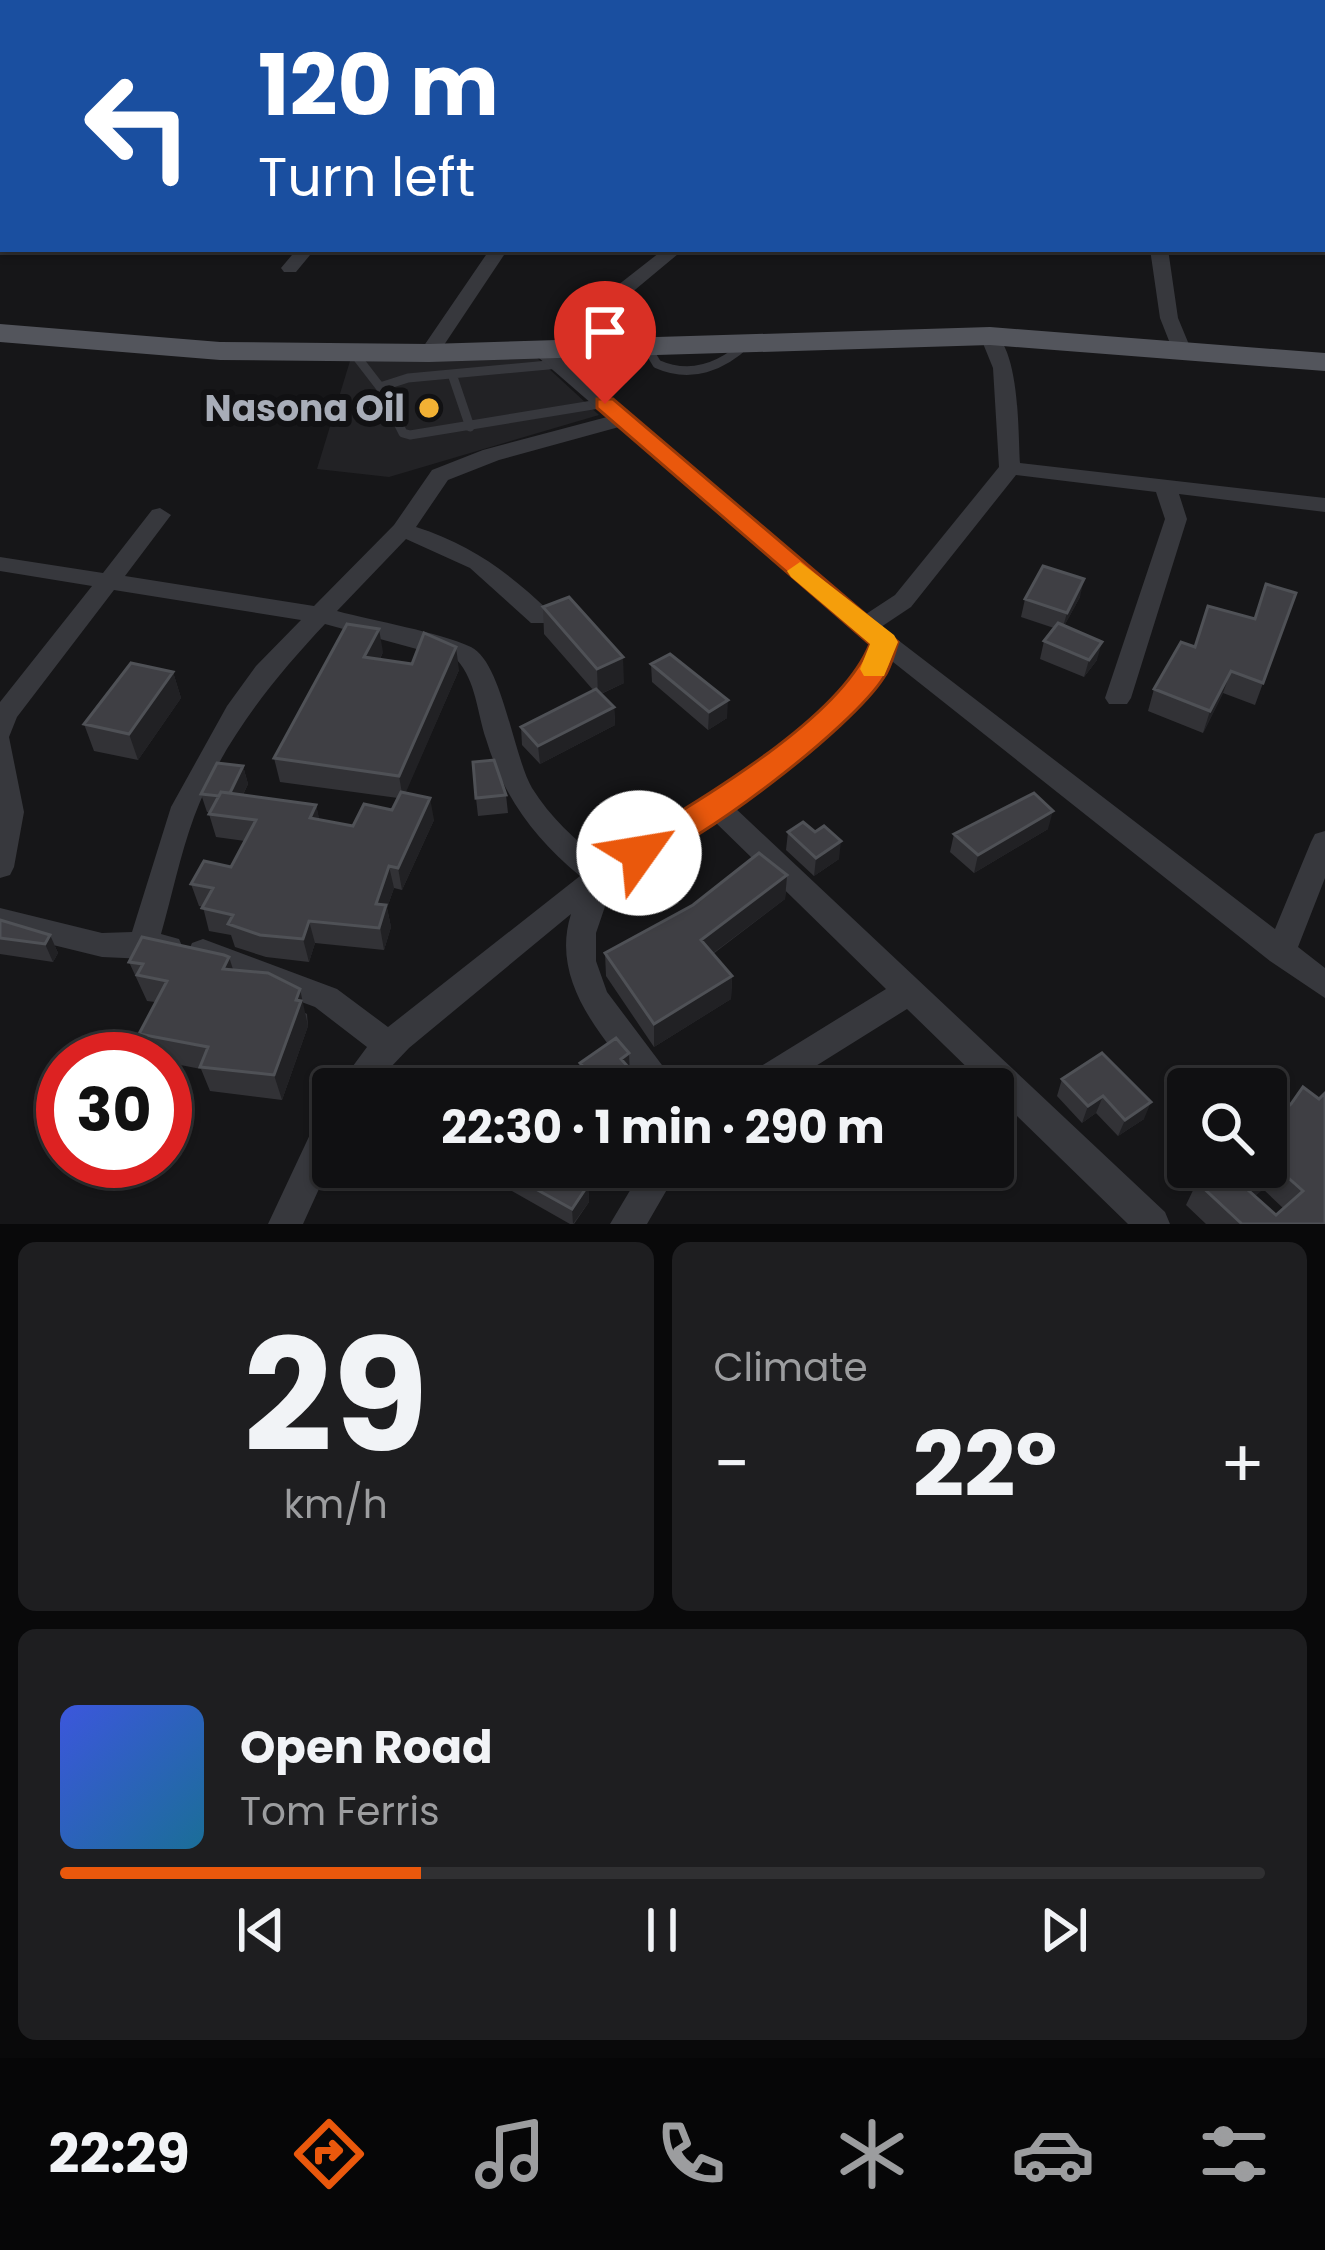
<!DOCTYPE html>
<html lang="en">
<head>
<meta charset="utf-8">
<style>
  :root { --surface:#101012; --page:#1e1e20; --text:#f1f3f6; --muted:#9c9d9f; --line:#303032; --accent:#ea580c }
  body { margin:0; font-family:Poppins,sans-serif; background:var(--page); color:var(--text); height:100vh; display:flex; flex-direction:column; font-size:45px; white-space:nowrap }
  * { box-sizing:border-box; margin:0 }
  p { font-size:39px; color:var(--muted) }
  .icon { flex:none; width:66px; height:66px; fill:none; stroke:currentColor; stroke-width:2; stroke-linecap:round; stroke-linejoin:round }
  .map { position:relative; height:1224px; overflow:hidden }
  .details { display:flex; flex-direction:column; gap:18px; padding:18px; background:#09090a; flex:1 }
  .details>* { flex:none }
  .top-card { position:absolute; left:0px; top:0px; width:1326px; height:252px; box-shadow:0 3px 9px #0004,0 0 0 3px var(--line); background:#1a4fa0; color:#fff; overflow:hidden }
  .controls { position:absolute; left:1167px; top:1068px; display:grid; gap:24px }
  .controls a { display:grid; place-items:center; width:120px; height:120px; border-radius:12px; background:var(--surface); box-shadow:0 3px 9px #0004,0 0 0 3px var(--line); font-size:60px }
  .speed { position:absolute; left:36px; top:1032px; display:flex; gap:24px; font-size:60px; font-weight:700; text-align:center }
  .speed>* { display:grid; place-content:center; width:156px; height:156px; border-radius:50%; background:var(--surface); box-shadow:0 3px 9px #0004,0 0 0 3px var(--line); line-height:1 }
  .speed .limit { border:18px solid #d22; background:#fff; color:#111 }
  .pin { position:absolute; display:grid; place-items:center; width:102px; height:102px; color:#fff; margin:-123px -51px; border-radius:50% 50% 50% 0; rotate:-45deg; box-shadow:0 0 12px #0007 }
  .pin .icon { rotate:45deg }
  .me { position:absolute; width:132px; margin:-66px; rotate:58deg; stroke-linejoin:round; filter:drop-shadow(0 0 9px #0008) }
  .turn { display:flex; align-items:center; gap:42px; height:252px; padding:0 60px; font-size:54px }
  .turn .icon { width:156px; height:156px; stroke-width:2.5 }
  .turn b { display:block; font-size:84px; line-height:102px }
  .big { font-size:90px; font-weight:700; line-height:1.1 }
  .details .card { flex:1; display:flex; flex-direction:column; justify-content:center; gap:18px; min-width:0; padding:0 42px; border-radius:18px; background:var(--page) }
  .details .dial { align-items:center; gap:0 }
  .dial b { font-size:156px; line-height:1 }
  .song { display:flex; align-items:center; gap:36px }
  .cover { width:144px; height:144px; border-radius:18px; background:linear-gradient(135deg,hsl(230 70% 55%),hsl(200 70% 35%)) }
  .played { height:12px; border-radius:6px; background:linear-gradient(90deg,var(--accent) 30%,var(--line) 30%) }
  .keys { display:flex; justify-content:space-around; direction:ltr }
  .heat { display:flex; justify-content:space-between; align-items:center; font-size:66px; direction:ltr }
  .details .tiles { flex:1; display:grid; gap:18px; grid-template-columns:1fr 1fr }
  .card:last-child { grid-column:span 2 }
  .trip { position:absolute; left:312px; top:1068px; width:702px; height:120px; border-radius:12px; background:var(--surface); box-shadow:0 3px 9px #0004,0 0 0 3px var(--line); font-weight:700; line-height:120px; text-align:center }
  .dock { display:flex; height:192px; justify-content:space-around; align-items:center; background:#060607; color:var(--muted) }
  .dock .icon { width:84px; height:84px }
  .dock .on { color:var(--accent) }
  .dock b { font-size:54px; color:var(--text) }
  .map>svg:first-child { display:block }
  .built { fill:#222225 }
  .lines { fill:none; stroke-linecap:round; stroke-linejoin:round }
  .service { stroke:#37383d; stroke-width:9 }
  .minor { fill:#37383d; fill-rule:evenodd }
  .primary { fill:#53555c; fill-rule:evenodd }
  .wall { fill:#323236; fill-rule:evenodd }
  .shaded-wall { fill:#212124 }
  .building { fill:#3f3f44; stroke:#4f5156; stroke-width:3; fill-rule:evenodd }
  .route { fill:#ea580c; stroke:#983908; stroke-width:3 }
  .slow { fill:#f59e0b }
  .poi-dot { fill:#f2b134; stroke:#111113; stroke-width:4.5 }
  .labels { text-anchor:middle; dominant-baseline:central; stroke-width:12; stroke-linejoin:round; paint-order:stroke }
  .poi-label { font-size:36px; font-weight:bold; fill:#a8adb8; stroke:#111113; text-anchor:end }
</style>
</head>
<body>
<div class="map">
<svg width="1325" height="1224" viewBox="0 0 1325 1224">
  <rect width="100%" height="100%" fill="#161618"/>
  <path class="built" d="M534,355L599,415L389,477L317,469L350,361Z"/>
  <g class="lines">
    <path class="service" d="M645,344L657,364C691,379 722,367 748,342
      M353,352L380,387L408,378L559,364
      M452,374L470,427
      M380,387L403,433L410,435L605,403"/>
    <path class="minor" d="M328,0H342V3H328Z
      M531,0H545L529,3Z
      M924,0H939L922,3Z
      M1188,0H1202V3H1188Z
      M1323,161H1325V171H1323Z
      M297,249H315L296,272H284L281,268Z
      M490,249H508L436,357H422L419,353Z
      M664,249H684L618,304L580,350H566V342L604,296Z
      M1150,249H1168L1178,318L1190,347L1187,351H1173L1160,318Z
      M990,330C1020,345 1018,431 1020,463L1325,498V512L1179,494L1187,519L1131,698L1127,704H1109L1105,698L1165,519L1156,492L1016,475L911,607L881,627L1275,929L1311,842L1315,834L1325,831V878L1298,947L1325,968V998L1270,961L888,658C854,724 793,766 733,806L1165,1212L1170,1224H1128L907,1009L779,1089H735L740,1079L886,989L712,819L613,883L596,933V961L607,992L680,1089H644C605,1040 549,983 571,914L409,1048L370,1089H336L367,1047L315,1007L192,961L188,952L192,943L203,939L337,989L388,1027L580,876C534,838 503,796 486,739C477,712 476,681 457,660L325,624C273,679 221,744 194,817C180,855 172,896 161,934L179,939L183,948L179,957L168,960L102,957L0,932V908L102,933L132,932L171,807L227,706L256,666L301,620L114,590L17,717L9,737L24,812L14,867L10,875L0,878V702L92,586L0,571V557L103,573L152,510L160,508L171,515L125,576L314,606L394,525L432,470L483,450L607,417L531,351L528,347L538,341L545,343L866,614L895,595L999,467L993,368L980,336ZM619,427L871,644C815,748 697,799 602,861C575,840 550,817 532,788C513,755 502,662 471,647C439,632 374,621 337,611L406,539L470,568L531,623H549L552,617L549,611C508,572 470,544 416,527L448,480L499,460Z
      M333,1107V1158L303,1224H268L321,1111Z
      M644,1167H680L647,1224H610Z"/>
    <path class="primary" d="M0,324L220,342L429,344L990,327L1325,353V371L990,345L429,362L220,360L0,342Z"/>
  </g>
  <path class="wall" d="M1296,593L1255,705L1223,693L1203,733L1148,711L1154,689L1255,618Z
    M1080,597L1064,626L1097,660L1084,677L1040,659L1044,641L1054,628L1021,617L1025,599Z
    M543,607L624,683L601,694L614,707L615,725L540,764L522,745L521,727L594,691L544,634Z
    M383,652L380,659L459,670L405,793L434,820L402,890L394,888L387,908L391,927L384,950L315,943L309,962L266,957L235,947L231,935L209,931L203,907L199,906L191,884L231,867L245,841L216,837L209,814L211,812H207L201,794L243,766L248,784L243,795L316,805L319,819L353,826L392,810L398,798L280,782L274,758Z
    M651,664L727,718L708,730L652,682Z
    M173,672L181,698L138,760L94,751L84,724Z
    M506,795L508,813L478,816L476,798Z
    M1048,829L974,873L950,852L954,834Z
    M788,832L839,859L814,876L786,850Z
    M787,875L785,899L713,954L732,976L731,999L654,1047L606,976L605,953Z
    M0,920L50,935L58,953L53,962L0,954Z
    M229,957L233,970L307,1014L308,1026L282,1100L210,1091L201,1069L165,1062V1059H149L139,1034L155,1002L147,1001L129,962Z
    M1102,1053L1144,1119L1118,1136L1096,1113L1082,1123L1057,1096L1062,1079Z
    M580,1063L630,1069L644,1085L672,1089H582Z
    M1266,1125L1325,1224H1206L1186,1205L1197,1182ZM1263,1189L1284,1209L1276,1215L1255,1196Z
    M426,1167H555L588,1185L589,1202L574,1224H570L473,1169L464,1185Z"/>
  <path class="shaded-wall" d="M1084,579L1080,597L1062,630L1067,613Z
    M379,629L383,652L369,680L364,657Z
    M1102,642L1097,660L1084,677L1089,660Z
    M456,647L459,670L403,799L399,776Z
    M623,657L624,683L598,695L597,669Z
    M1231,671L1223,693L1203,733L1210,711Z
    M173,672L181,698L138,760L129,734Z
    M728,700L727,718L708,730L709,712Z
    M614,707L615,725L540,764L538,746Z
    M243,766L248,784L233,815L228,797Z
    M430,798L434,820L402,890L398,868Z
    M316,805L321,827L310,818Z
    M1053,811L1048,829L974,873L978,855Z
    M841,841L839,859L814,876L816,858Z
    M389,866L394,888L387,908L391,927L384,950L376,904Z
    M787,875L785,899L700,963L701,940Z
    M309,921L315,943L309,962L303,939Z
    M50,935L58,953L53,962L45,944Z
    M229,957L237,982L223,969Z
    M732,976L731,999L654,1047V1024Z
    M300,989L308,1026L282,1100L274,1075Z
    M629,1053L630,1079L621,1059Z
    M1103,1096L1096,1113L1082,1123L1088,1106Z
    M1151,1102L1144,1119L1118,1136L1125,1120Z
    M1275,1166L1263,1189L1236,1213L1248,1190Z
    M462,1167H473V1169L464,1185Z
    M588,1185L589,1202L573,1224L572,1209Z"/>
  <path class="building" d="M1043,566L1084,579L1067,613L1025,599Z
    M1266,584L1296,593L1263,683L1231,671L1210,711L1154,689L1181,642L1195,647L1208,606L1255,619Z
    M569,597L623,657L597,669L543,607Z
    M1058,623L1102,642L1089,660L1044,641Z
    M347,624L379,629L364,657L412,664L424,633L456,647L399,776L274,758Z
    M670,654L728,700L709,712L651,664Z
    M131,663L173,672L129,734L84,724Z
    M596,689L614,707L538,746L521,727Z
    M494,760L506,795L476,798L473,762Z
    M217,763L243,766L230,793L221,792L219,796L201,794Z
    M221,792L316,805L310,818L353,826L364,804L392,810L401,792L430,798L398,868L389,866L376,904L386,905L379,928L309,921L303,939L260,935L228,924L233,915L202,908L213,888L191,884L204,861L231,867L256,820L209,814Z
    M1034,793L1053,811L978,855L954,834Z
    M803,822L815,832L824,826L841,841L816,858L788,832Z
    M759,853L787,875L701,940L732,976L654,1024L605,953L693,905Z
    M0,920L50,935L45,944L0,938Z
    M142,937L224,955L229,957L223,969L268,973L300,989L296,1000L301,1001L274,1075L200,1067L208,1047L139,1034L167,981L137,975L143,964L129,962Z
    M616,1038L629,1053L621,1059L644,1085L659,1075L672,1089H603L580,1063Z
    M1102,1053L1151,1102L1125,1120L1103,1096L1088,1106L1062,1079Z
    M1303,1087L1319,1099L1325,1093V1224H1242L1197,1182L1215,1167H1266V1125L1291,1104ZM1275,1166L1303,1191L1276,1215L1248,1190Z
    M496,1167H555L588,1185L572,1209Z"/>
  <path class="route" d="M597,399H613L898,642C894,653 891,667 884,677C852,728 696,847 639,865L627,862L623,853L627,844C697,801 840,720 870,644L597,408Z"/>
  <path class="slow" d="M800,562L894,635L898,642L884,676H864L860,669L870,644L791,577L787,571Z"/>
  <circle class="poi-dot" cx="429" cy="408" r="12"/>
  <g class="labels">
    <g class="poi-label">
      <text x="405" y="408">Nasona Oil</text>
    </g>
  </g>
</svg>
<div class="controls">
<a><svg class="icon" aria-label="search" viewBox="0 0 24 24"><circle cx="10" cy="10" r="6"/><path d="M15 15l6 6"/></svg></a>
</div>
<div class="speed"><div class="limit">30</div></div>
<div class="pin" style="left:605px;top:404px;background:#d93025"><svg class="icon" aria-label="arrive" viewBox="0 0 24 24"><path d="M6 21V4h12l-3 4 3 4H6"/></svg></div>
<svg class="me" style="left:639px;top:853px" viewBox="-20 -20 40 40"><circle r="19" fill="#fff"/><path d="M0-13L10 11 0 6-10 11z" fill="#ea580c"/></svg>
<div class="trip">22:30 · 1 min · 290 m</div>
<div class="top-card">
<div class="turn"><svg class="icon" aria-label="left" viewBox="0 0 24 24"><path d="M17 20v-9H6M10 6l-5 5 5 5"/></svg><div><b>120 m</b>Turn left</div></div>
</div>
</div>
<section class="details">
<div class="tiles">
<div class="card dial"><b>29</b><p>km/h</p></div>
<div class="card"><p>Climate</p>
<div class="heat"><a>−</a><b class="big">22°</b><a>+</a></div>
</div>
<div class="card">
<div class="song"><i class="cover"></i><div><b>Open Road</b><p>Tom Ferris</p></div></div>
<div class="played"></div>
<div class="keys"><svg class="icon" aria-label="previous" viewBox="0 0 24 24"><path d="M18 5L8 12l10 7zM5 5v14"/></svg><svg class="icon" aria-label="pause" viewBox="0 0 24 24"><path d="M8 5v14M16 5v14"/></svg><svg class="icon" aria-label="next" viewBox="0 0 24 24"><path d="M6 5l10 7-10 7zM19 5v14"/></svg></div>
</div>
</div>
</section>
<nav class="dock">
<b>22:29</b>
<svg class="icon on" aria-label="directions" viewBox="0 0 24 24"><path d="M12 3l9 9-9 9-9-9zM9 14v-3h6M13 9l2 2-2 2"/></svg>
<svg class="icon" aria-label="music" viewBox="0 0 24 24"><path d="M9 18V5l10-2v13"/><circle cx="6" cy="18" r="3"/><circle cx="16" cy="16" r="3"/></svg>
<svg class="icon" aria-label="phone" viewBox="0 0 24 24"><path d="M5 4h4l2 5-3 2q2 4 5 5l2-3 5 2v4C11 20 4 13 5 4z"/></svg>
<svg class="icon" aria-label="climate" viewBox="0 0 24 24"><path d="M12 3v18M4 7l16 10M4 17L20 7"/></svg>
<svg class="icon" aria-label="car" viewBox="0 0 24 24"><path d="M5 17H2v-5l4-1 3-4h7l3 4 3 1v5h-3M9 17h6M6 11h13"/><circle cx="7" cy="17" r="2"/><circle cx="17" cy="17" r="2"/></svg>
<svg class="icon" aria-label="filters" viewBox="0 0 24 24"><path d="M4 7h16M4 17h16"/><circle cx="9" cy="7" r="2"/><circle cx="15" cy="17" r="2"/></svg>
</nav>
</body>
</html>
